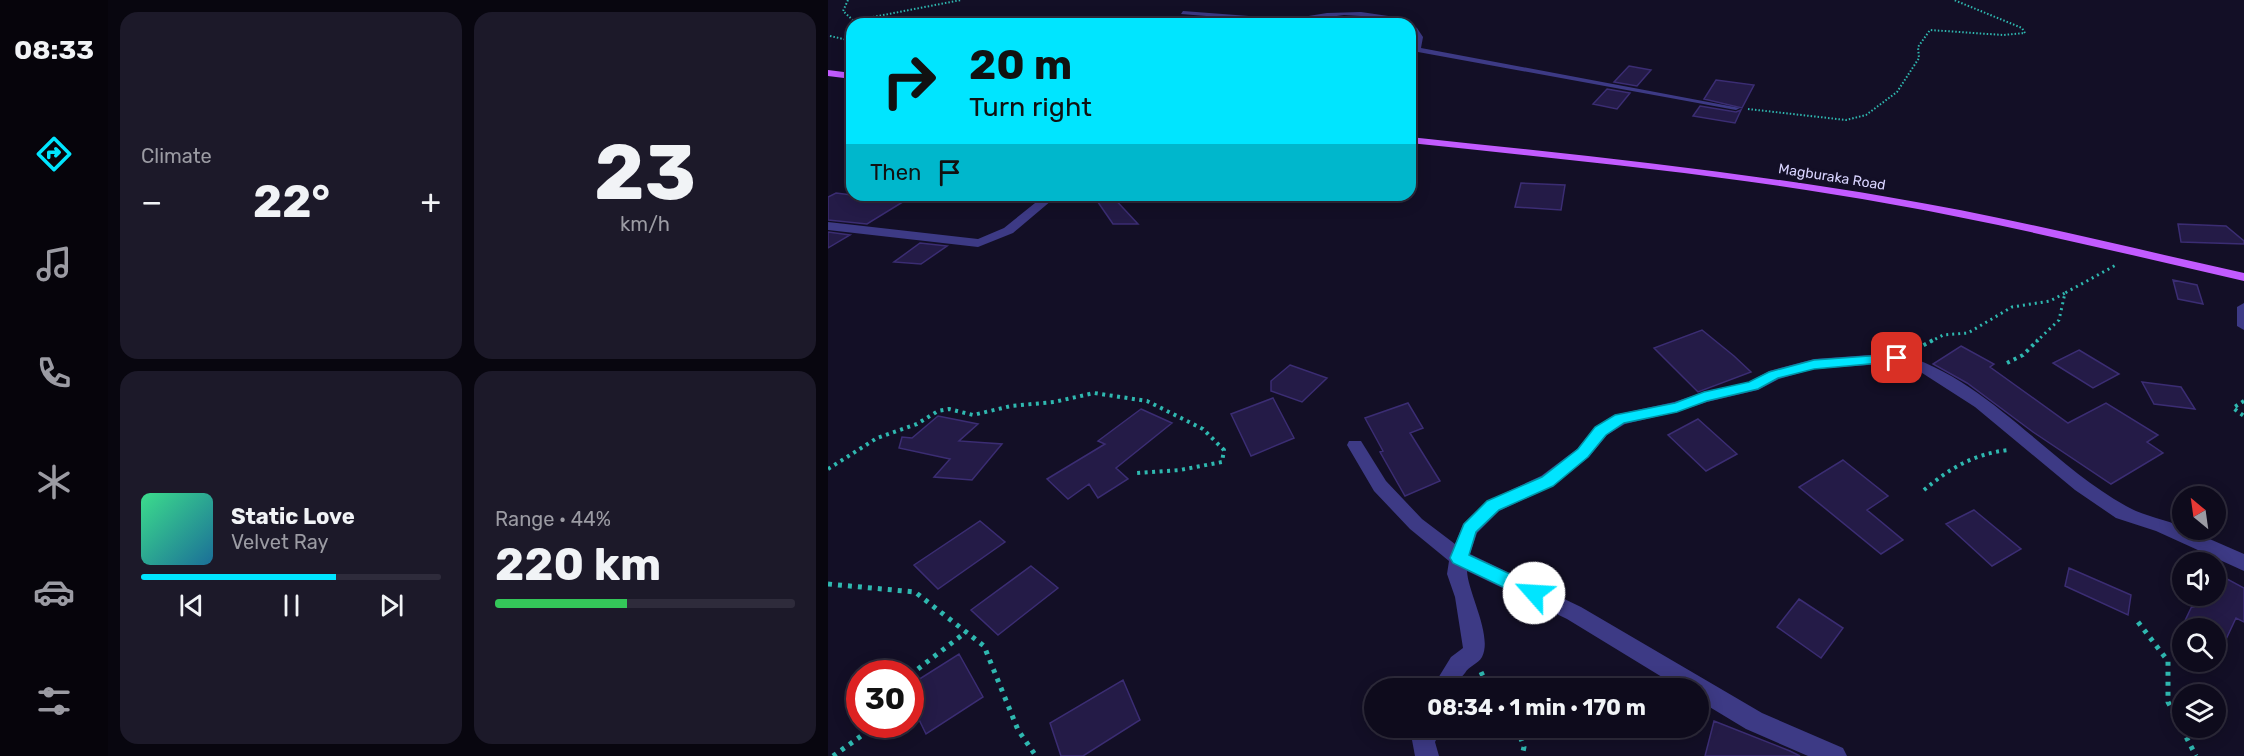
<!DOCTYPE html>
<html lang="en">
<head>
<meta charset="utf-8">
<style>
  :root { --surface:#0e0b1c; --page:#1c1929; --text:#f1f3f6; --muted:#9b9ba3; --line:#2e2b3b; --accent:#00e5ff }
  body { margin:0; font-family:Rubik,sans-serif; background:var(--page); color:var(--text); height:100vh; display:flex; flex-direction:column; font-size:22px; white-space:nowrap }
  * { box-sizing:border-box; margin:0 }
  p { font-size:20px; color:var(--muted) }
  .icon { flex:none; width:33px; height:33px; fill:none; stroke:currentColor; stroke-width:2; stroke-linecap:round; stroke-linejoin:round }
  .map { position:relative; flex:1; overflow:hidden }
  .panel { display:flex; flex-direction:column; gap:12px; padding:12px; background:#08060f; width:720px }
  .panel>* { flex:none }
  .top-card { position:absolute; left:18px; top:18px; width:570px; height:183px; border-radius:18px; box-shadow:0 3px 15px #0003,0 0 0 2px var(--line); background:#00e5ff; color:#111; overflow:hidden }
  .needle { width:39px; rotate:331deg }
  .fabs { position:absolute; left:1344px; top:486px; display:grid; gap:12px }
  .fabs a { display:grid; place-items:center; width:54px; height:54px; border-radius:50%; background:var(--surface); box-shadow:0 3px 15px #0003,0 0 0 2px var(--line); font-size:30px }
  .speed { position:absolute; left:18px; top:660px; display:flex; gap:12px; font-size:30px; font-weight:700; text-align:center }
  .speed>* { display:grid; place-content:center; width:78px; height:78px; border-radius:50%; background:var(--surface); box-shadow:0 3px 15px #0003,0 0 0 2px var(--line); line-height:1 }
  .speed .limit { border:9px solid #d22; background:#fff; color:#111 }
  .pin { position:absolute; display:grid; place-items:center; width:51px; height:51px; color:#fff; margin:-26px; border-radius:12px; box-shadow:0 3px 9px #0006 }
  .me { position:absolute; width:66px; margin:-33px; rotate:296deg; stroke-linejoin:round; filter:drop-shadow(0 0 4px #0008) }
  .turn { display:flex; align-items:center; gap:21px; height:126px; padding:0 24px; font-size:27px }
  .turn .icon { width:78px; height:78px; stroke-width:2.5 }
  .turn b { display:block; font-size:42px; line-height:51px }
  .then { display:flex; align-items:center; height:57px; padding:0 24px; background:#0003; gap:12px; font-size:22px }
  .big { font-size:45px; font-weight:700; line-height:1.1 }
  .panel .card { flex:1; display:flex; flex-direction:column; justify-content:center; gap:9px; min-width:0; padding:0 21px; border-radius:18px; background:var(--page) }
  .panel .dial { align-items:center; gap:0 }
  .dial b { font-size:78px; line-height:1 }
  .song { display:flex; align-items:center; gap:18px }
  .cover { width:72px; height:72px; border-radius:9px; background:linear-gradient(135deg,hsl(150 70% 55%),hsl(200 70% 35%)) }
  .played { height:6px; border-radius:3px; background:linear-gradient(90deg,var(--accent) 65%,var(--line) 65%) }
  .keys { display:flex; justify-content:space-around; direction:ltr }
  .heat { display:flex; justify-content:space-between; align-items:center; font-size:33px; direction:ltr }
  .charge { height:9px; border-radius:4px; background:linear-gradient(90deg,#34c759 44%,var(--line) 0) }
  .panel .tiles { flex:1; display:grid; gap:12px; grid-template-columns:repeat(2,1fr) }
  .trip { position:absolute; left:536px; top:678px; width:345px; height:60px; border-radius:30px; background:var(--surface); box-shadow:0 3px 15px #0003,0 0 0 2px var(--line); font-weight:700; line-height:60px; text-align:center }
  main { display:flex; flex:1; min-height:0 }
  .tabs { display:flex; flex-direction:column; width:108px; justify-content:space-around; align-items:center; background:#06040b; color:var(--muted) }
  .tabs .icon { width:42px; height:42px }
  .tabs .selected { color:var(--accent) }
  .tabs b { font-size:27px; color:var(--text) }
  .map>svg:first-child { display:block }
  .building { fill:#241b47; stroke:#3b2d73; stroke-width:1.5 }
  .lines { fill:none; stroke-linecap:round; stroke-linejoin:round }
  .path-far3 { stroke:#2fb8b0; stroke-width:2; stroke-dasharray:1.5 2; stroke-linecap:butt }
  .path-far2 { stroke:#2fb8b0; stroke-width:3; stroke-dasharray:2 4; stroke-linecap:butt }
  .path-far1 { stroke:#2fb8b0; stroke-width:4; stroke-dasharray:3 4.5; stroke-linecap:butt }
  .path { stroke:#2fb8b0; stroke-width:5; stroke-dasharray:4 6; stroke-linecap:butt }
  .lane { fill:#3d3a85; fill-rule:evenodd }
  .street { fill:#3d3a85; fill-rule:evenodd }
  .primary { fill:#c25bff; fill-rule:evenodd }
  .route { fill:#00e5ff; stroke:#0095a6; stroke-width:1.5 }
  .labels { text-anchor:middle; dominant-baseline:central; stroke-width:6; stroke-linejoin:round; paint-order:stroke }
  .far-street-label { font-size:14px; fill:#d9d4ff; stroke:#130f26 }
</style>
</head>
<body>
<main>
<nav class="tabs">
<b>08:33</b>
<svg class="icon selected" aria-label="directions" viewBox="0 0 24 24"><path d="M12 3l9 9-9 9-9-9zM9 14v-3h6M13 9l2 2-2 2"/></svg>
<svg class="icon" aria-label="music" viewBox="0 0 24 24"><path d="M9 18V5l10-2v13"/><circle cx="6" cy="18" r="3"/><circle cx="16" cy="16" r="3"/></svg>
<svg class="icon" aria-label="phone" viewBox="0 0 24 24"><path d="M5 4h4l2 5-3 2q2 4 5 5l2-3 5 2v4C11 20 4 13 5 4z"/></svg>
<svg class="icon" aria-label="climate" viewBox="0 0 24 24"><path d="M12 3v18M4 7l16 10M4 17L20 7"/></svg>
<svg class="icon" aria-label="car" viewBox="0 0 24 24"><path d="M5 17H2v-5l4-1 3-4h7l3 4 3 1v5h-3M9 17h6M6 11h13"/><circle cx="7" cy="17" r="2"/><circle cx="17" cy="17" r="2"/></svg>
<svg class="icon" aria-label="filters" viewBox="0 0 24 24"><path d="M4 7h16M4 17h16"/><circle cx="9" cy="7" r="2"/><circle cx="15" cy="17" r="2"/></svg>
</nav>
<section class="panel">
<div class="tiles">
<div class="card"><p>Climate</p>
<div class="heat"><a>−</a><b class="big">22°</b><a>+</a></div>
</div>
<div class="card dial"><b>23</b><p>km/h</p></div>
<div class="card">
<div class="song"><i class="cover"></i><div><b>Static Love</b><p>Velvet Ray</p></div></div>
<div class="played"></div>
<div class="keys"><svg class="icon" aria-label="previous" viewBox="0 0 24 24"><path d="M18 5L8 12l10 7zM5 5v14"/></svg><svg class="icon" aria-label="pause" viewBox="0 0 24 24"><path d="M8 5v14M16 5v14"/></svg><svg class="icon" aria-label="next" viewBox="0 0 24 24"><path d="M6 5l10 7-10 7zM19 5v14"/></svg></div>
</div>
<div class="card"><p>Range · 44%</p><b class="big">220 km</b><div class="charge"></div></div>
</div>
</section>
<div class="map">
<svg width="1416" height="756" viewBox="0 0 1416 756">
  <rect width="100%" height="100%" fill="#130f26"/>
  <path class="building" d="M801,66L823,70L809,86L786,82Z
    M888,80L926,85L914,108L876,99Z
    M779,89L802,93L789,109L765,104Z
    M872,106L908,112L913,110L907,123L865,116Z
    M693,183L737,185L733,210L687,207Z
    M8,193L24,195L78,200L39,224L0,220V197Z
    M265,195H283L310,224H285Z
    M1350,224L1398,226L1416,241V244L1353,242Z
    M0,232L22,235L0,248Z
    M92,243L119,246L93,264L66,262Z
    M1345,280L1369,285L1375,304L1350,299Z
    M874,330L906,356L923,372L870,392L826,348Z
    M1133,346L1166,364L1162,367L1240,423L1278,403L1330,435L1319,442L1335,453L1283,484L1205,432L1139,383L1105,364Z
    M1251,350L1291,374L1265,388L1225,363Z
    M462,365L499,378L474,402L443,391V381Z
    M1314,382L1353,387L1367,409L1326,404Z
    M445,398L466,438L423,456L403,414Z
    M580,403L595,428L582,433L612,481L577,496L552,452L555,451L537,418Z
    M313,409L344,423L288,468L300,479L270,498L261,484L240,499L219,479L277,444L270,441Z
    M110,416L150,424L131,441L174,444L144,480L106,477L122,459L71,448L74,437L84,438Z
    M870,419L909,454L878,471L840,435Z
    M1015,460L1060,496L1039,510L1075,540L1053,554L971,487Z
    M1146,510L1193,549L1164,566L1118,524Z
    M152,521L177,542L110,589L86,565Z
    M203,566L230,588L170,635L143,610Z
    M1241,568L1303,595L1300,615L1237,586Z
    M1388,573L1416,588V622L1408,618L1392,652L1388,649V628L1353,629L1364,606L1366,607L1372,596H1388Z
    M971,599L1015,628L993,658L949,627Z
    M131,654L155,697L98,734L82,701V685Z
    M295,680L312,720L255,756H233L222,723Z
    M886,721L962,751L972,756H877Z"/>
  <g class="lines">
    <path class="path-far3" d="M20,0L15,11L29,24
      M47,24L45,17L133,0
      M2,36L24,41
      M920,109L1018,120L1038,115L1069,92L1091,58L1090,47L1102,30L1175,35L1197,33L1194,28L1126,0"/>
    <path class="path-far2" d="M1102,342L1115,335L1140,333L1184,307L1222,301L1237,293
      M1208,342L1231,320L1237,293L1288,265"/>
    <path class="path-far1" d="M1089,349L1105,340
      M1179,363L1195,355L1210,340
      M1416,401L1405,408L1416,416
      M0,469L49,438L89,424L110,411L121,409L145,415L183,406L226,402L266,393L319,401L375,429L396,450L394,462L352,470L308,473
      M1096,490C1122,468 1146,454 1180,450"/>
    <path class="path" d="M0,584L87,592L156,646L190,730L208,756
      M1310,622L1340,661V702L1368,756
      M653,672L659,685L663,688
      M82,675L138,632
      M689,728L696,747L694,756
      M5,756L36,734L42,724"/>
    <path class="lane" d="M355,11L462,19L499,13L533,12L567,17L581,24H572L550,17L516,15L450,24L452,22L353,14Z
      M582,24L589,28L595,37L593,48L912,108L908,110L590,52L582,58V52L588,41L582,29Z"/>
    <path class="street" d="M217,195H230L185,233L150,247L0,230V222L150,239L176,228Z
      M1416,303V330L1409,326V307Z
      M1069,353C1158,377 1219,462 1298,506C1315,516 1337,519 1354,527V530H1361L1416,554V571L1328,531L1288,518L1247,490L1147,407L1091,371L1068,363L986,369L951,379L930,390L879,402L849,412L797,424L779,435L761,457L725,486L671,511L649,533L642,554L753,607L934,713L1015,748L1019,756H980L918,729L870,700V688H852L739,619L639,571C640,593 665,636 654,657C650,664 641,666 637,673C633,677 630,683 627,688H604L623,657L635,648L627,597L619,574L621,561L582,529L546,491L519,445L521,441H533L558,481L594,519L627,544L635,524L659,501L713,476L749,449L767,427L786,415L846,402L876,392L921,382L941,371L986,359Z
      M590,728H614L607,742L611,756H587L584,740Z"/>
    <path class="primary" d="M0,70L24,73V79L0,76Z
      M582,137C742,154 902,170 1060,197C1180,217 1298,247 1416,273V281C1298,254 1181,225 1062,204C903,175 742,160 582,143Z"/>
  </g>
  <path class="route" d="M1069,354L1074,355L1076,358L1074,361L986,369L950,378L930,389L879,401L849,412L796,423L778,435L760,457L725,486L671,510L648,532L641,555L712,588L715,593L712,599L706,601L700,599L625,563L622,558L636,524L659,501L714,477L750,449L767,427L787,415L847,403L876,392L921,382L941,372L986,360Z"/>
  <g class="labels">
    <g class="far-street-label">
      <text transform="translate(1004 177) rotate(9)">Magburaka Road</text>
    </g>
  </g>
</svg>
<div class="fabs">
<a><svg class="needle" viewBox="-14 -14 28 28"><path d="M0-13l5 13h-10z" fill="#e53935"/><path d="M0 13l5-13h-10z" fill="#9b9ba3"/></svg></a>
<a><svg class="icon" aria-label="sound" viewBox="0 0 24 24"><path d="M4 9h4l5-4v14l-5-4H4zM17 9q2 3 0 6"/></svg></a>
<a><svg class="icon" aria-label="search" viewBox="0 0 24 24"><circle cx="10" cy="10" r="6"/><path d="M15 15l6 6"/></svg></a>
<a><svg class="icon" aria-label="layers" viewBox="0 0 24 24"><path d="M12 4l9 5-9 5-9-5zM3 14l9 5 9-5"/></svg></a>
</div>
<div class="speed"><div class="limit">30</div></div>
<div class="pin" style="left:1069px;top:358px;background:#d93025"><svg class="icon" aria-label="arrive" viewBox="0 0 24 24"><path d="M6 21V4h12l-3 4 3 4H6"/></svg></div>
<svg class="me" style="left:706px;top:593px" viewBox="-20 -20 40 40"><circle r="19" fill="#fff"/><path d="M0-13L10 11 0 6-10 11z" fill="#00e5ff"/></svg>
<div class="trip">08:34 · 1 min · 170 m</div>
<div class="top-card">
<div class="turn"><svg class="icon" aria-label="right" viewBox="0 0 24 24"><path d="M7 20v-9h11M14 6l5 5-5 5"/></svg><div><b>20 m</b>Turn right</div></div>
<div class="then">Then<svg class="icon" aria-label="arrive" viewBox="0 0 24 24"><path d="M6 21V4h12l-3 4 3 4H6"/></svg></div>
</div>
</div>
</main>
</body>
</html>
